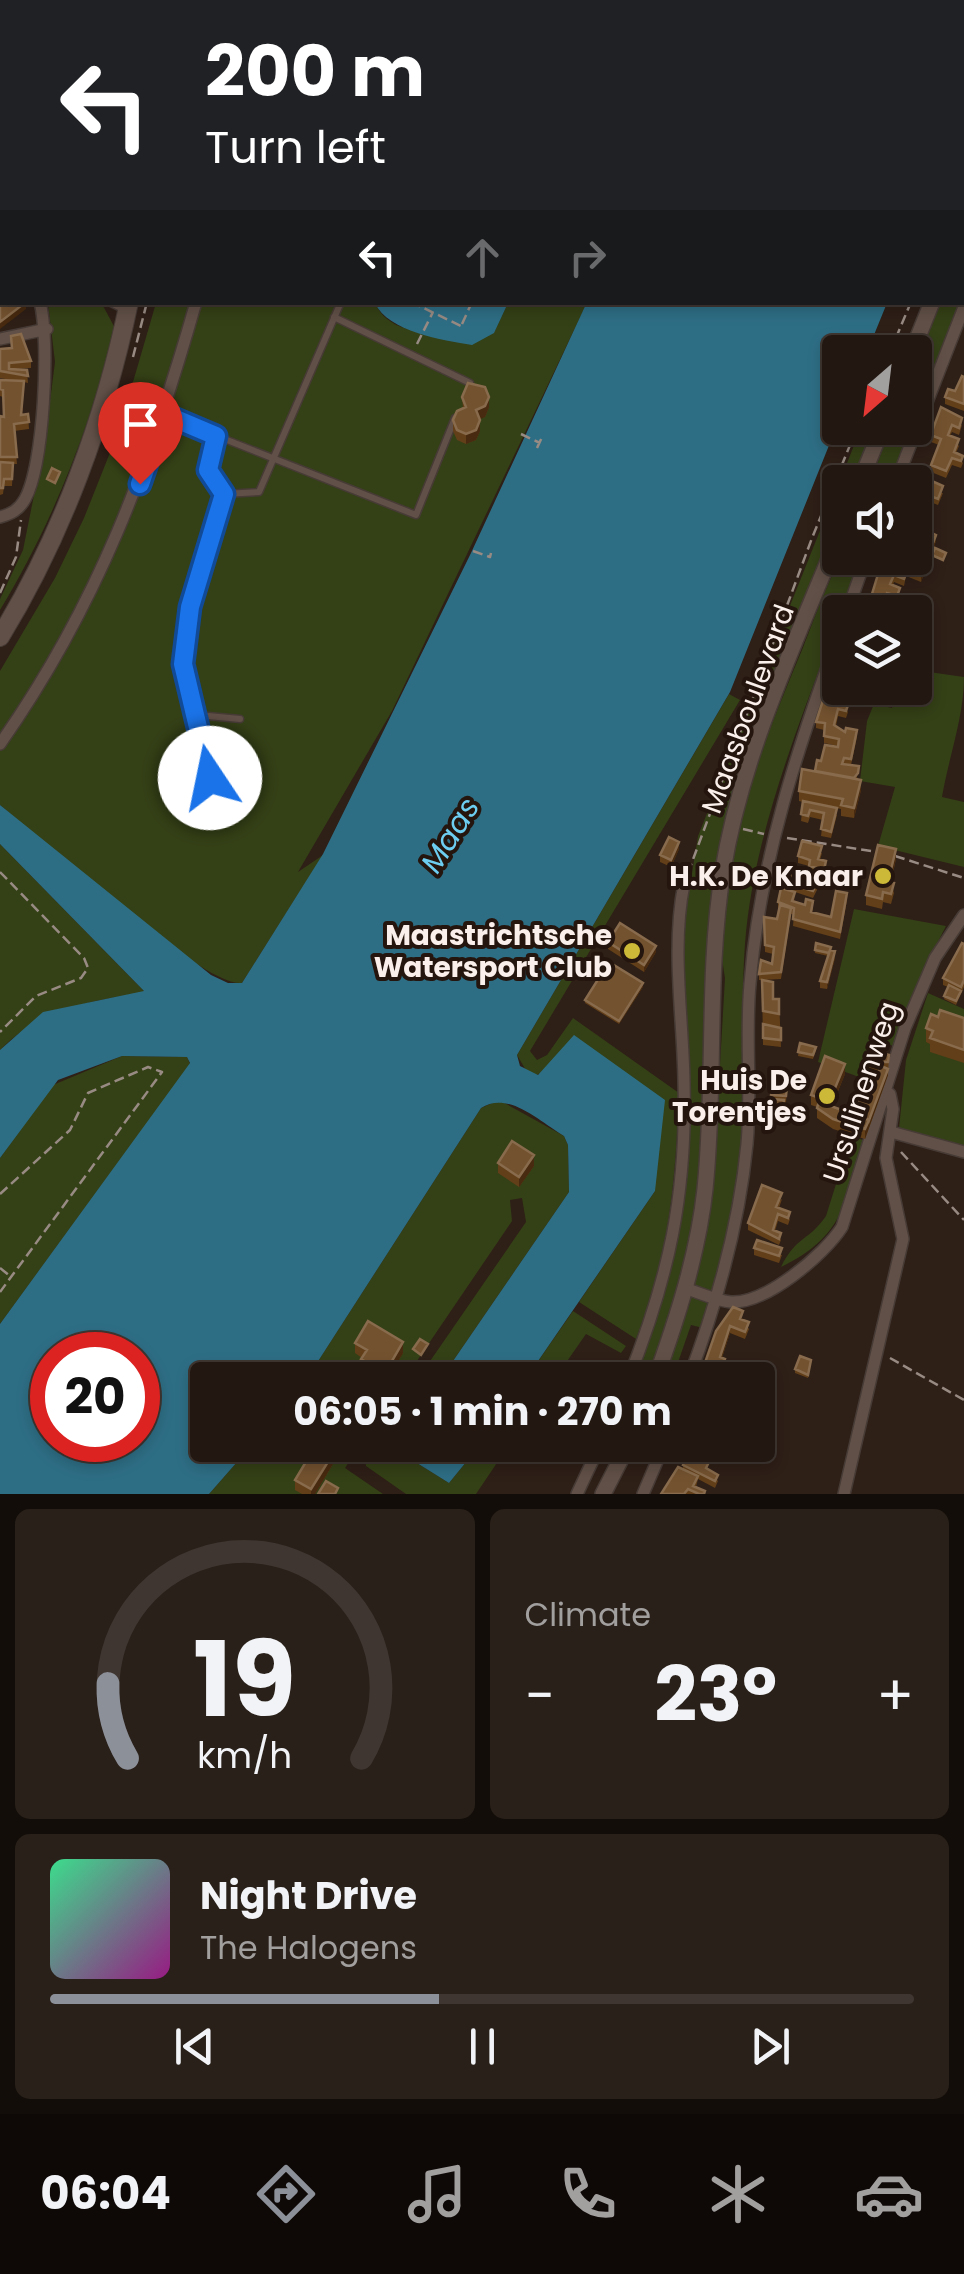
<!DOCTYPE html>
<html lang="en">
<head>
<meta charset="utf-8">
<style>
  :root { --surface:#221711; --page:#2a201a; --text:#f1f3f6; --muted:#a29f9f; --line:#3f3631; --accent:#8c9099 }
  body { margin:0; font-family:Poppins,sans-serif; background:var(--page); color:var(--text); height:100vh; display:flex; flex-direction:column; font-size:38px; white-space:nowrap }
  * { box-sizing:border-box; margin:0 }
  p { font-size:32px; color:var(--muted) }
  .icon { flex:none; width:55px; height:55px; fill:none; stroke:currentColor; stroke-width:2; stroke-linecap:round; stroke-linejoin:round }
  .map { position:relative; height:1494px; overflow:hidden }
  .details { display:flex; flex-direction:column; gap:15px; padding:15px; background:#130d09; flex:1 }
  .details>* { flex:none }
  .banner { position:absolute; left:0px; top:0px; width:965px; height:305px; box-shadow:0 5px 15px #0003,0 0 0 2px var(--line); background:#202124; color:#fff; overflow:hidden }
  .needle { width:65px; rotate:208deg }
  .buttons { position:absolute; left:822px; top:335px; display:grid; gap:20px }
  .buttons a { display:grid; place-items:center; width:110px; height:110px; border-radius:10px; background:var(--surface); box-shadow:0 5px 15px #0003,0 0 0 2px var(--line); font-size:50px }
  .speed { position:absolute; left:30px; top:1332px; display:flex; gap:20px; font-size:50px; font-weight:700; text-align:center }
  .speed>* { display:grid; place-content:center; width:130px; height:130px; border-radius:50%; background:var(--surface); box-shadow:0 5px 15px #0003,0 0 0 2px var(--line); line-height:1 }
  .speed .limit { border:15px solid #d22; background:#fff; color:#111 }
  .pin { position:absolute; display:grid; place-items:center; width:85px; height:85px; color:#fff; margin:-102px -42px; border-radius:50% 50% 50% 0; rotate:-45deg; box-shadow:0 0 10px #0007 }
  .pin .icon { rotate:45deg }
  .me { position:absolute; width:110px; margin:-55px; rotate:349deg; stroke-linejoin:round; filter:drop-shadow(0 0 8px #0008) }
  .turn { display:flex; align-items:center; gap:35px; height:210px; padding:0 40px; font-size:45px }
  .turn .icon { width:130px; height:130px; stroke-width:2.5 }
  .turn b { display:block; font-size:70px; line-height:85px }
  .lanes { display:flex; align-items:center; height:95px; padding:0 40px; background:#0003; justify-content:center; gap:50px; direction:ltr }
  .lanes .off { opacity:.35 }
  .big { font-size:75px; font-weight:700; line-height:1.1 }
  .details .widget { flex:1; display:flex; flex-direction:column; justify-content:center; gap:15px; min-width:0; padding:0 35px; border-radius:15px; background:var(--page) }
  .details .dial { align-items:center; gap:0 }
  .dial svg { height:260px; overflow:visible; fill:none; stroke:var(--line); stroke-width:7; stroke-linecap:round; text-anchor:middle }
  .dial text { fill:var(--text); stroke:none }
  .song { display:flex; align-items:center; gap:30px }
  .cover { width:120px; height:120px; border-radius:15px; background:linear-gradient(135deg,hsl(150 70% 55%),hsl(310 70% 35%)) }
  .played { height:10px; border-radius:5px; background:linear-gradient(90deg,var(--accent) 45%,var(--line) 45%) }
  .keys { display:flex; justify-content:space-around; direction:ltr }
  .heat { display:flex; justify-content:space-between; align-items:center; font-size:55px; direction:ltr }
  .details .tiles { flex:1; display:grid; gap:15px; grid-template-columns:1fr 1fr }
  .widget:last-child { grid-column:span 2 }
  .trip { position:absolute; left:190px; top:1362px; width:585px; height:100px; border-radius:10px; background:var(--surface); box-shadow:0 5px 15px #0003,0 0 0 2px var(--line); font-weight:700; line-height:100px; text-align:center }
  .menu { display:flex; height:160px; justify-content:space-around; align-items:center; background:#0e0907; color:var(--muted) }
  .menu .icon { width:70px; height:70px }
  .menu .selected { color:var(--accent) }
  .menu b { font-size:45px; color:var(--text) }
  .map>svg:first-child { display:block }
  .green { fill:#344016 }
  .water { fill:#2e6e85; fill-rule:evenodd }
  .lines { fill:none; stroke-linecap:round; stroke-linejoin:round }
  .service-casing { stroke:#473b36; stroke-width:9 }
  .minor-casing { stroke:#473b36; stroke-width:14 }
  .tertiary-casing { stroke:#473b36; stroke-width:18 }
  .secondary-casing { stroke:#473b36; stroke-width:20 }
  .path { stroke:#988b84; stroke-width:2.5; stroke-dasharray:10 5; stroke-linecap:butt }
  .service { stroke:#615047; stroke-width:6 }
  .minor { stroke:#615047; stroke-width:11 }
  .tertiary { stroke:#615047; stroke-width:15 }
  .secondary { stroke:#615047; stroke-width:18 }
  .wall { fill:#623f19 }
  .shaded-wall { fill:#472a0f }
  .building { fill:#73522f; stroke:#886b4c; stroke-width:2.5 }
  .route-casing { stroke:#114b97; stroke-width:25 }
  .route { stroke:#1a73e8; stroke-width:18 }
  .poi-dot { fill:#cdb938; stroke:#24160e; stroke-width:4 }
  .labels { text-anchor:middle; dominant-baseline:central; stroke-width:8; stroke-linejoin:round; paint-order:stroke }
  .street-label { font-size:28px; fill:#faefea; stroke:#24160e }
  .poi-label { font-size:28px; font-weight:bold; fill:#faefea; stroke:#24160e; text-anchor:end }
  .water-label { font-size:30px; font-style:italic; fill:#6ecef2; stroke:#24160e }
</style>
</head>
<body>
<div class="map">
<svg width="964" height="1494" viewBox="0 0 964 1494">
  <rect width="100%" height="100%" fill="#2e1f17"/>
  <path class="green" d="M964,243V313L915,425V365L940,303L962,302Z
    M48,303L102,304L116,330C88,430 54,521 0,610V599L23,550L45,440L55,362Z
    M156,303H375C392,343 459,333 494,332L508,303H587L392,711L298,872L323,855L242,983C204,988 38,837 0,805V671L55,578L84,518L119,430Z
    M861,428H876L853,482H840V515L757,722L710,921L701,1186L677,1299L648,1380H631L679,1209L682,935L698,836Z
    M891,428H914L891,482H870Z
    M841,558H855L858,566C816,685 755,815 745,944C740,1012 747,1082 741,1150C735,1212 721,1269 703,1328L691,1325L674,1374L683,1380H663L689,1306L712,1203L725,978C706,879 764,741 802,650C814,620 825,587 841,558Z
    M915,670L964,677C964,717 949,756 942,797L964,802V867L878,846L895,787L860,781L867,721L874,704L892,708L897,688H915Z
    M729,694L740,700L530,1051L537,1060L547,1055L573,1018L679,1093C675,1187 670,1250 636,1339L579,1302L655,1191L548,1068L537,1075L527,1072L517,1055Z
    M0,844L145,992C86,1003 44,1006 0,1050Z
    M854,909L946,926L921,975L898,1047L870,1040L859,1077L818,1062Z
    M928,993L964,1009V1146L899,1128L906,1060Z
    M122,1056L187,1057L190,1064L0,1324V1158L53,1085Z
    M499,1100L564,1136L568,1145L569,1192L440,1380H417L526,1222L522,1198L510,1200L512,1221L404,1380H306L481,1108Z
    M851,1136L866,1141C845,1202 844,1237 781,1267C796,1236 809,1241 826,1216Z
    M573,1311L626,1346L621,1353L586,1334L554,1380H525Z
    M252,1445H360L345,1468L383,1494H209Z
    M373,1445H398L401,1453L449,1483L480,1445H509L476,1494H406L366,1466L365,1459Z"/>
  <path class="water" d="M587,302L887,303L867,352H840V418L730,692L517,1055L520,1066L538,1075L574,1035L665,1100L655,1191L525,1380H440L569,1192L568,1145L564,1136C540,1122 508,1090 481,1108L306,1380H208V1445H252L209,1494H0V1324L190,1063L187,1057L122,1056L58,1080L0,1158V1050L43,1012L144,991L0,844V805L211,975L228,983H242L323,854L471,553ZM138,1355V1440H52V1355Z
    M375,303V302L508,303L494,333L472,345C443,340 388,332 375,303Z
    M398,1445H480L449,1483L401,1453Z"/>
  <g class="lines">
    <g class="service-casing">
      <path id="service" d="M109,302L125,310
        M334,317L470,383
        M164,415L416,515L455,418
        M216,436L208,470L224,494
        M197,715L240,719
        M229,805L210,778L183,664L190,607L224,494L259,492L341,302"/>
    </g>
    <g class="minor-casing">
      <path id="minor" d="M112,2L113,0
        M258,2V0
        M0,36L2,37
        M0,162H2
        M0,339L47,329
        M896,482L964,307
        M0,517C11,514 19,510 25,499C44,465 50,341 40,302
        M847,612L866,558
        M0,744C98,605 150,464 196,302
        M891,1132L964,1152
        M684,1288C698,1292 716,1301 731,1302C766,1304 824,1255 842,1227L905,1028L935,958L964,915
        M628,1380C669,1277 687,1194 684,1082C683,1017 671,948 684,884
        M688,1380C717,1304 739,1226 747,1144C752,1091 745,1037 750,984C760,860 798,747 840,631
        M577,1494L600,1445
        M643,1494L664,1445
        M844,1494L903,1239L886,1158L893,1109L890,1094"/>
    </g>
    <g class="tertiary-casing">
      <path id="tertiary" d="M962,229L964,225
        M912,352L932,302
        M860,482L882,428
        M655,1380C677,1319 698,1254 705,1189C716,1083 706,976 723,870C742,753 796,642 840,532
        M603,1494L628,1445"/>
    </g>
    <g class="secondary-casing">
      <path id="secondary" d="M191,2V0
        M0,637C62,536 105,418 129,302"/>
    </g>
    <path class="path" d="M412,0L417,2
      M211,2L212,0
      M439,2L440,0
      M962,163L964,159
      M411,302L461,326
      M462,324L472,302
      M417,344L433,312
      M890,352L911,302
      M133,357L147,302
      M521,434L540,443
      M537,448L542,437
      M473,551L490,557L491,553
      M0,593L16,557L21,520
      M743,829L764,834
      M787,838L878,852
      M895,856L964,878
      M0,872L84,958L88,968L81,978L36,996L0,1032
      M688,873L812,538L857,428
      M901,1152L964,1220
      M0,1194L70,1130L88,1093L148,1067L162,1072L0,1292
      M0,1268L10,1276
      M890,1358L964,1400"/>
    <use href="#service" class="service"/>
    <use href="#minor" class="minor"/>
    <use href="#tertiary" class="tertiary"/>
    <use href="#secondary" class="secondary"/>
  </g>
  <path class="wall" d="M0,349L31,361V368L14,369L27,370L28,383L24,382L22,414H28L29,429L14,431L17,464H13L12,486H4L3,494L0,495V416L4,417L3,397L0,396V380L16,381L0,378Z
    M964,377V411L945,404V397L955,391Z
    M462,397L489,407L485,417L479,419L480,431L476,440L466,444L457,440L453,431V420L463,408Z
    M962,425L959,435L952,432L950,436L959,446L956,453L963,463L961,468L952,465L946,478L931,472V465L939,445L923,439V432Z
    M920,492L943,493L938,505L920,498Z
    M915,499L924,510L921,527L936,541L921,582L906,576L904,586L894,582L893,585L900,595L897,603L887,600L885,606L872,600V594L883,558H915L916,554Z
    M840,674V688H862L861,694L843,689L840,700L848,712L846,718L838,716L836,726L857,737L851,765L858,779L861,790L854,818L841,816V809L821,805L837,815L831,838L821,836L823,820L810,817L808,823L801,821L803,802L799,801V791L815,771L821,761L838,747V746L824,743V730L816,728V722Z
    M865,688H885L884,691Z
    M679,849L671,867L660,862V855Z
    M822,853L820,860L826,868L824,876L809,872V866L798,863V856Z
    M896,859L891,882L894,893L891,904L883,902L882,909L866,905V895Z
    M783,882L818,888L813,898L795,892L794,902L813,908L812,912L831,917L847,900L840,939L793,926L794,914H791L781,979L763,980L773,999H779L781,1047L763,1045L762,980H759V974L772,964L773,954L765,952L764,917L777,919L779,910L778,909V902L783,889Z
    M608,942L656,952L644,972L608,949Z
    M816,943L830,950L835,958L827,989L820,988V981L828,956L815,953Z
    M964,944V987L956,1005L944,999L948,987L943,985V978Z
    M643,987L619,1024L585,1003V1000Z
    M938,1017L964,1018V1063L930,1052V1044L926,1042V1028Z
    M800,1043L816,1050L813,1059L798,1056Z
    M886,1045L884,1054L889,1055L888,1075L865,1139L833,1129L817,1118V1107L811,1105V1095L845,1074L832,1106L857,1115L859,1110H857V1103L868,1083L864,1081L867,1062Z
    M788,1075L786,1103H784L783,1111L771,1110V1095Z
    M498,1163L534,1166L519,1187L498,1173Z
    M782,1199L779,1208L790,1219L788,1225L778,1221L775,1231L781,1240L779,1245L748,1230V1223Z
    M754,1248L782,1255L779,1263L754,1255Z
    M743,1318L742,1320L749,1329L745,1339L730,1333L722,1358L725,1366L720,1380H699L716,1331Z
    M355,1343L403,1353L387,1380H380L361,1369L362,1358L355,1353Z
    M811,1360L808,1378L795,1373V1369Z
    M333,1464L315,1494H302L295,1490V1480Z
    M683,1465L709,1470L718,1481L715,1488L698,1479L696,1487L705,1494H661L683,1469Z"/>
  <path class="shaded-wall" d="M26,302V309L0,329V322Z
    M489,397V407L485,417L476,421V410Z
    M480,420V431L476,440L466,444V434Z
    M936,535V541L921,582V575Z
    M861,780V790L854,818V808Z
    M679,842V849L671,867V860Z
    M896,849V859L888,892V882Z
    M656,946V952L644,972V965Z
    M835,951V958L827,989V982Z
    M643,983V987L619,1024V1021Z
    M886,1032V1045L882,1062L881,1053Z
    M845,1064V1074L828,1115V1105Z
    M888,1069V1075L865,1139V1129Z
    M534,1155V1166L519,1187V1177Z
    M730,1326V1333L720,1363V1357Z
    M403,1342V1353L387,1380H385V1373Z
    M333,1454V1464L315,1494H311V1489Z"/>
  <path class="building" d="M0,168H2V187H0Z
    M0,211L2,212V230L0,229Z
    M0,234L2,235V267L0,266Z
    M0,293L2,296V302H26L0,322Z
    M21,334L31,361L9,363V369L27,370L28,376L0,371V349L12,348L11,336Z
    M962,376L964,377V404L945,397L948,389L955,391Z
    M0,380L24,381L21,415L28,414L29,422L14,424L17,457H0V416L4,417L3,390L0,389Z
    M468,383L485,387L489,397L485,406L476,410L480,420L476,430L466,434L457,430L453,420L457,411L466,407L462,397Z
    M941,407L962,418L959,428L952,425L948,435L959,439L954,452L963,456L961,461L952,458L946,471L931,465L941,439L923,432L925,426L933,429Z
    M0,462L13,463L12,479H4L3,488H0Z
    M52,468L60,472L55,483L47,479Z
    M925,478L943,486L938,499L920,492Z
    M915,499L924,504L920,527L936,535L921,575L897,566L896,570L906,574L904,579L894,575L890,584L900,588L897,596L887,593L885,599L872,594L883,558H915L918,548L915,547Z
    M935,548L946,553L943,560L932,555Z
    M866,600L889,610L885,612H862Z
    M832,672L840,674V672L841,688L839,697L841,703L848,705L846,711L838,709L834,725L845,732L846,728L857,730L851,759L844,758L842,764L859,766L858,773L854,778L815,771L817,760L821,761L825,745L838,747L839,739L824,736L825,723L816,722Z
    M802,769L861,780L854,808L841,805L843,799L799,791Z
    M803,801L837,808L831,832L821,829L824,813L810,810L808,816L801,814Z
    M669,837L679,842L671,860L660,855Z
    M802,841L822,846L818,859L826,861L824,870L809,866L810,860L798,856Z
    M878,845L896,849L888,882L894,883L891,894L883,892L882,899L866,895Z
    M785,872L818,881L813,891L783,882Z
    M781,888L795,892L792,901L805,905L806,899L813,901L811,912L831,917L836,891L847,893L840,932L793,919L794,908L778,902Z
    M780,905L791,908L781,972L759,974L761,960L772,964L774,947L765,945L764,917L777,919Z
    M620,923L656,946L644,965L608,942Z
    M816,943L831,947L829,953L815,950Z
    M962,943L964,944V980L961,987L943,978Z
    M830,950L835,951L827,982L820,981Z
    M609,962L643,983L619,1021L585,1000Z
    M762,980L773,982V999H779V1014L763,1011Z
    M949,985L961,991L956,1001L944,996Z
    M940,1010L964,1018V1050L930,1038L933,1031L926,1028L931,1014L938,1017Z
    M763,1024L781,1028V1040L763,1038Z
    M875,1029L886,1032L881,1053L889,1055L888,1062H867Z
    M800,1043L816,1047L813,1055L798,1052Z
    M825,1056L845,1064L828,1105L869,1120L865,1129L833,1119L817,1108L820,1098L811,1095Z
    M881,1066L888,1069L868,1123L869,1120L857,1115L861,1104L857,1103L871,1077L864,1075L866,1070L878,1073Z
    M773,1074L788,1075L786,1096L771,1095Z
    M772,1099L784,1100L783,1108L771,1107Z
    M512,1141L534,1155L519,1177L498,1163Z
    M762,1185L782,1193L776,1207L790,1212L788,1218L778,1214L773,1230L781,1233L779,1239L748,1223Z
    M757,1240L782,1248L779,1256L754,1248Z
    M733,1307L743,1311L740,1319L749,1322L745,1332L730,1326L720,1357L725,1359L718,1380L712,1379V1380H699L716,1331Z
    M368,1321L403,1342L385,1373L361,1359L367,1350L355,1343Z
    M420,1339L428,1344L421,1355L413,1349Z
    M800,1356L811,1360L808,1375L795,1369Z
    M316,1445H319L333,1454L311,1489L295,1480Z
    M690,1451L709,1462L706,1468L718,1475L715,1481L683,1465Z
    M678,1467L698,1476L693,1486L705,1491L704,1494H699L688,1489L684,1494H661Z
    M326,1481L338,1488L335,1494H318Z"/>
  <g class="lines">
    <g class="route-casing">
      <path id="route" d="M140,484L164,414L216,436L208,470L224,494L190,607L183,664L210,778"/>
    </g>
    <use href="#route" class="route"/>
  </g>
  <g class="poi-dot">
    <circle cx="883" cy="876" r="10"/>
    <circle cx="632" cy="951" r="10"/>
    <circle cx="827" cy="1096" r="10"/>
  </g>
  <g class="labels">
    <g class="street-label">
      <text transform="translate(748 709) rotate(-70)">Maasboulevard</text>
      <text transform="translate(861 1092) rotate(-72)">Ursulinenweg</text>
    </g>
    <g class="poi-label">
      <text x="863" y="876">H.K. De Knaar</text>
      <text x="612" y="935">Maastrichtsche<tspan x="612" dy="32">Watersport Club</tspan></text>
      <text x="807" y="1080">Huis De<tspan x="807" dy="32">Torentjes</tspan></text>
    </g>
    <g class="water-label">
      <text transform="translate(450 835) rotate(-58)">Maas</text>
    </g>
  </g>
</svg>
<div class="buttons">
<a><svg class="needle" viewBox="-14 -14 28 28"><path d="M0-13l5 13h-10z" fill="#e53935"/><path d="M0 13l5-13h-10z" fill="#a29f9f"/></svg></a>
<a><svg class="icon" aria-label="sound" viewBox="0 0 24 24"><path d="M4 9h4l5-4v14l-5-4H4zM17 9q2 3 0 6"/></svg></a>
<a><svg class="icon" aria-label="layers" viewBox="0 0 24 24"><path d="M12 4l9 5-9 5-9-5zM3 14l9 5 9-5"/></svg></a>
</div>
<div class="speed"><div class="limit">20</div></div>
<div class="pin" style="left:140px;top:484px;background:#d93025"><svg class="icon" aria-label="arrive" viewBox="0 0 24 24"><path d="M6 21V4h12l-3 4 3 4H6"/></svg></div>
<svg class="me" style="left:210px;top:778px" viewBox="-20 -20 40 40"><circle r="19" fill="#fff"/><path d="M0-13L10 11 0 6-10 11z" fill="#1a73e8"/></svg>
<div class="trip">06:05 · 1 min · 270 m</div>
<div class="banner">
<div class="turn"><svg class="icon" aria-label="left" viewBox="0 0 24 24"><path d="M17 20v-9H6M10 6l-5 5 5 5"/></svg><div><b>200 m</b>Turn left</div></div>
<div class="lanes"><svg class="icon" aria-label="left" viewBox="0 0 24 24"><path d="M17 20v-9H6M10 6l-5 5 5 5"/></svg><svg class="icon off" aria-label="ahead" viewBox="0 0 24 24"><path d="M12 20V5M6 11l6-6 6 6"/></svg><svg class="icon off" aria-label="right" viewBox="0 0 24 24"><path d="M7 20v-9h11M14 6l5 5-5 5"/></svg></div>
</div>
</div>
<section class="details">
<div class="tiles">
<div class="widget dial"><svg viewBox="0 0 100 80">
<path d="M14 69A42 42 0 1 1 86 69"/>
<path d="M14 69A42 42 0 0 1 8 46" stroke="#8c9099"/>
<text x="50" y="56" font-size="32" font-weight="700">19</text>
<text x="50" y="72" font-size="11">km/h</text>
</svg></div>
<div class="widget"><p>Climate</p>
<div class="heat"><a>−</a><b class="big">23°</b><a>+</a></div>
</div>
<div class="widget">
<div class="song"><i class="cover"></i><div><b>Night Drive</b><p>The Halogens</p></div></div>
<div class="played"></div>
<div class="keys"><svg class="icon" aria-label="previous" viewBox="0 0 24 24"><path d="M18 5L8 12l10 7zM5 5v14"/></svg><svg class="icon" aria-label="pause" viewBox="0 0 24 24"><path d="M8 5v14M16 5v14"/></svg><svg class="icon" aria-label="next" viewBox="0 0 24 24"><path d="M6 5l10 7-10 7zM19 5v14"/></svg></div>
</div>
</div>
</section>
<nav class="menu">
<b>06:04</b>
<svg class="icon selected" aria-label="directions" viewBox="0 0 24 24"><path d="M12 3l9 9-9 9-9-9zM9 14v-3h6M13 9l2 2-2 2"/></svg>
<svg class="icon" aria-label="music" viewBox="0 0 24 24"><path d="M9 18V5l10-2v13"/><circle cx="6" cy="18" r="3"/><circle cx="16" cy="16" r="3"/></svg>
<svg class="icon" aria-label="phone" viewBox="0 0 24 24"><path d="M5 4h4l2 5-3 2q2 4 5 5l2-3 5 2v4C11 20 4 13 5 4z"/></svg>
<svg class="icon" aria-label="climate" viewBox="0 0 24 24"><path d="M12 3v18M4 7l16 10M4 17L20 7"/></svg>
<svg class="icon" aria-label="car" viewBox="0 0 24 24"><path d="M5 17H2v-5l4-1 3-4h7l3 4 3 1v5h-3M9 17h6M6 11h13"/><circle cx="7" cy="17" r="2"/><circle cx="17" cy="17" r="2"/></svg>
</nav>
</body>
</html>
